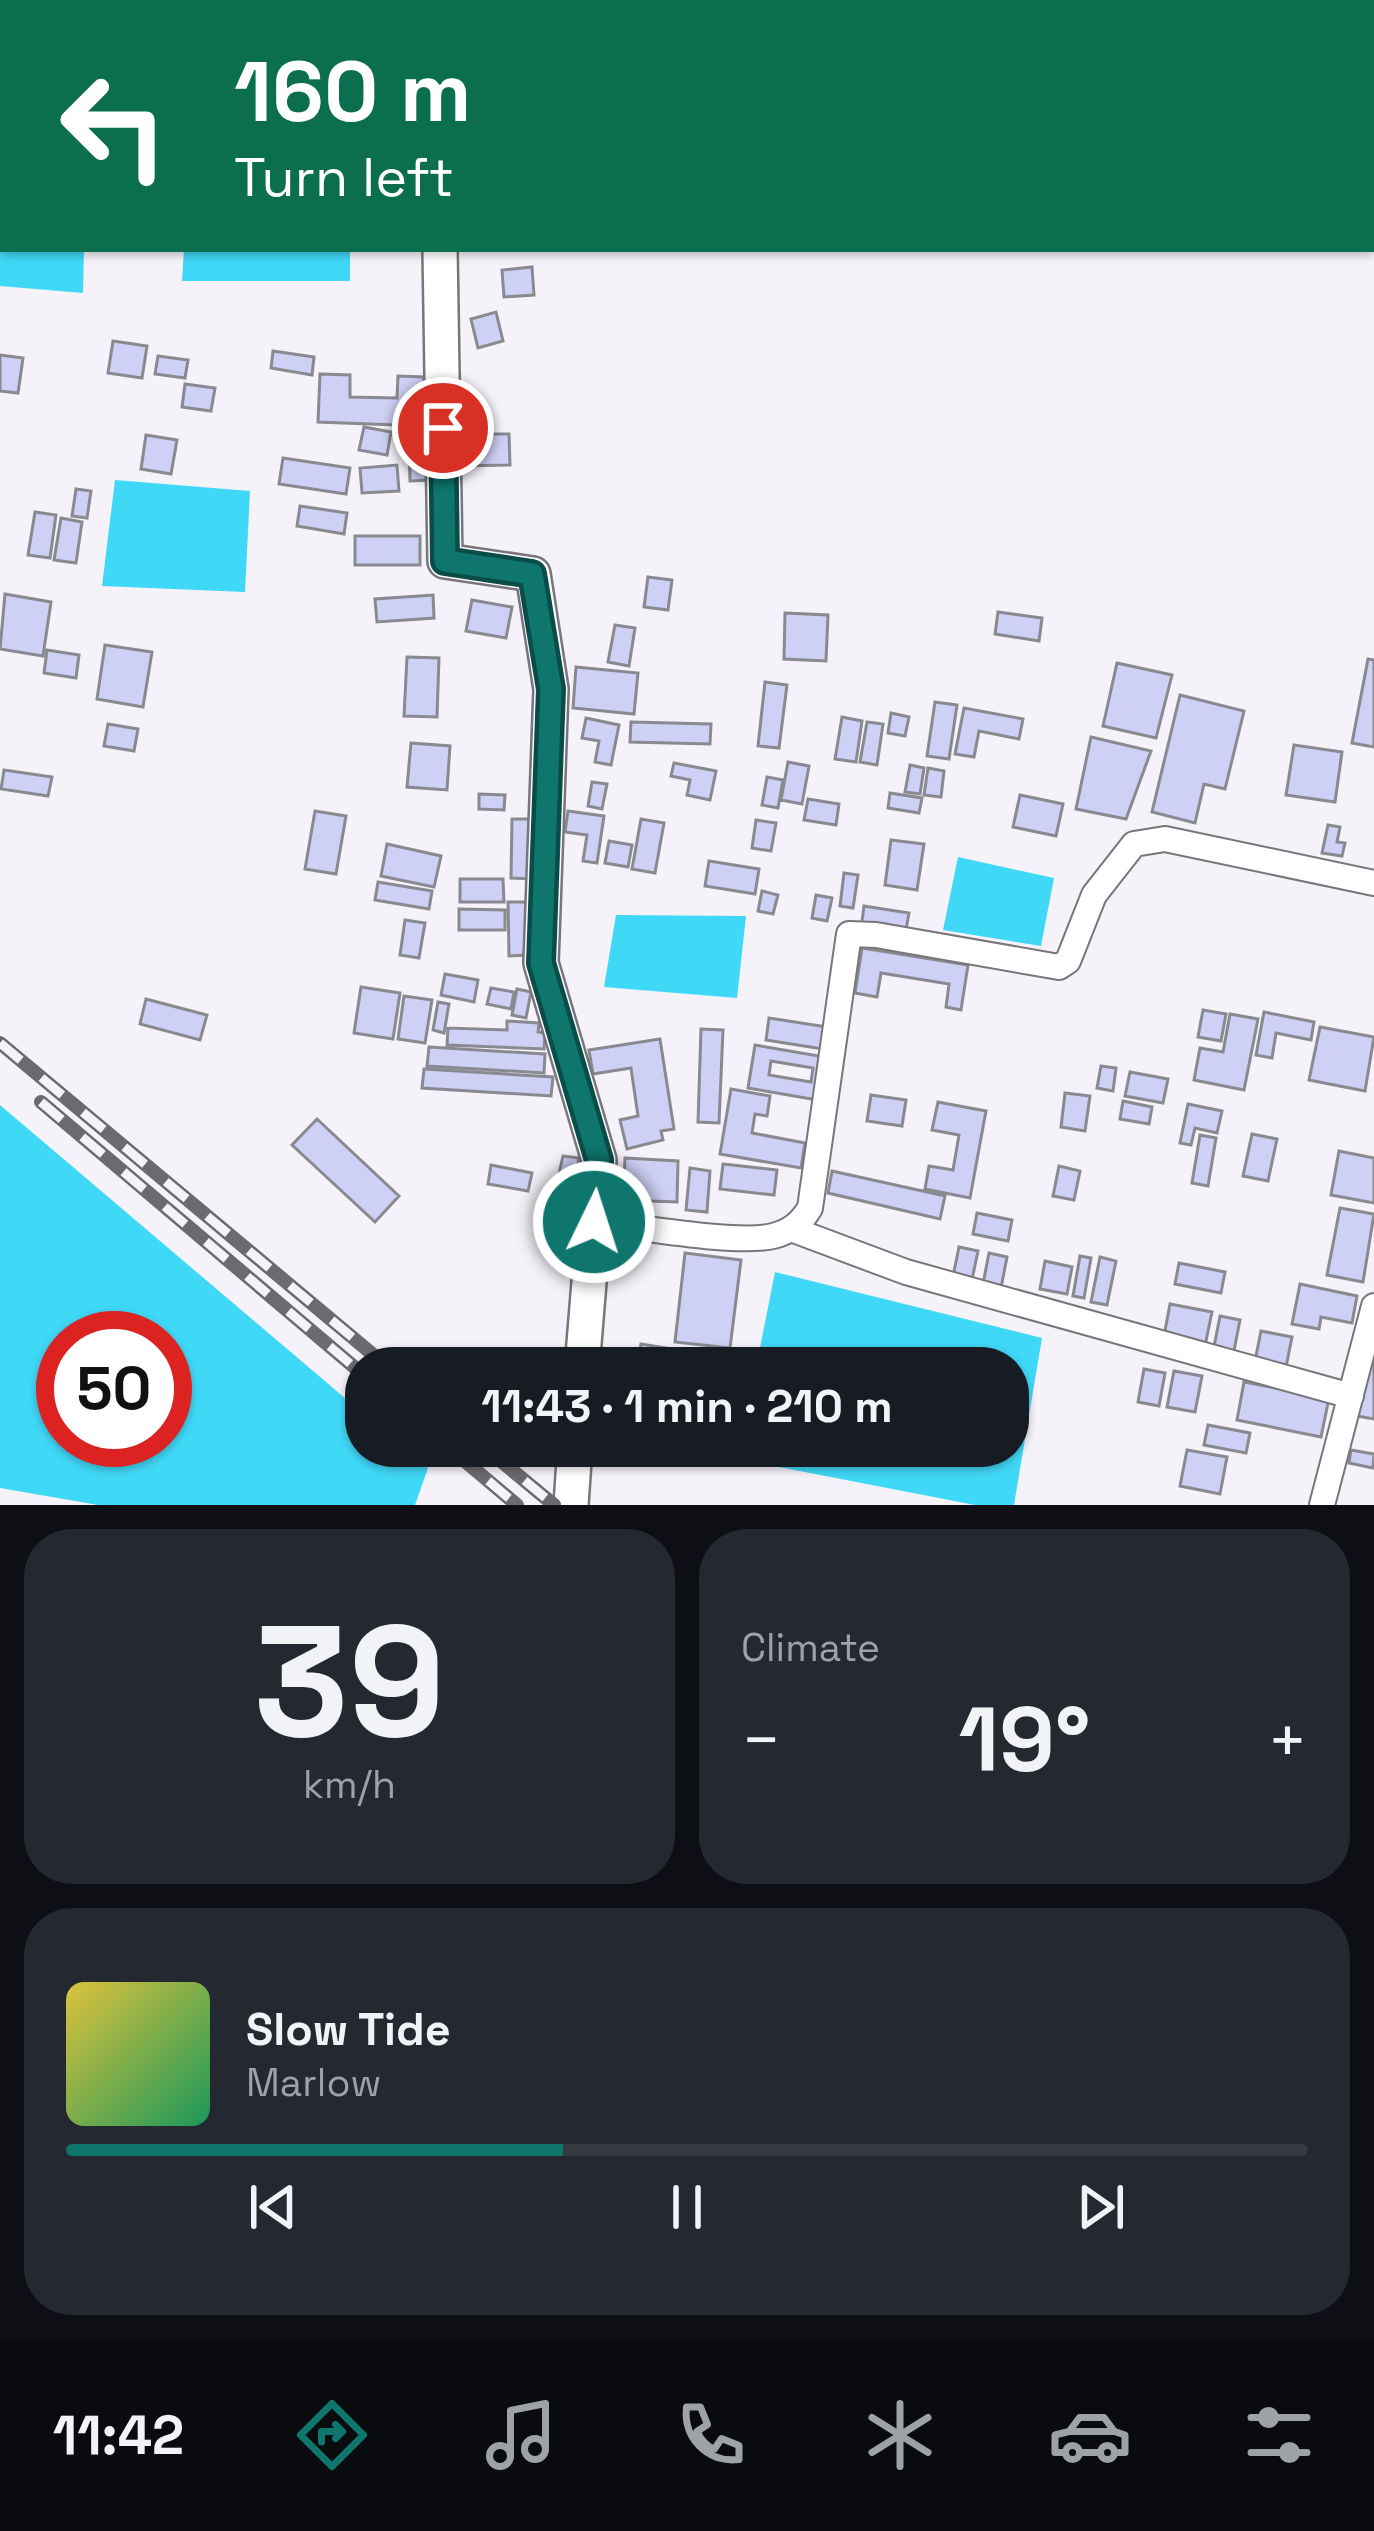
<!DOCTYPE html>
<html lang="en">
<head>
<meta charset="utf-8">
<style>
  :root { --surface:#171b24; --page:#242831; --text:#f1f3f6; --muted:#9ea1a6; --line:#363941; --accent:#0f766e }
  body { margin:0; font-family:"Space Grotesk",sans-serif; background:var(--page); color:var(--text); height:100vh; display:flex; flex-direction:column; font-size:45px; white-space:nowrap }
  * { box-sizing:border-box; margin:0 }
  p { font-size:39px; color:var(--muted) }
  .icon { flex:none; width:66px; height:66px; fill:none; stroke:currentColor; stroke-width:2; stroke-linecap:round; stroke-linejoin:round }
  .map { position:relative; height:1505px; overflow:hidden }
  .side { display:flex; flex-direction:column; gap:24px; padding:24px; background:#0d0f14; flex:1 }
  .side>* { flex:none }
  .hud { position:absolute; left:0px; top:0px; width:1374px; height:252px; box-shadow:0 3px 9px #0004; background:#0b6e4f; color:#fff; overflow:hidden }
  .speed { position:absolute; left:36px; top:1311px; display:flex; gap:24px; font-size:60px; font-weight:700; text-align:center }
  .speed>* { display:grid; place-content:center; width:156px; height:156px; border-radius:50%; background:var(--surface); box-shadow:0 3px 9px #0004; line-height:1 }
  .speed .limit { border:18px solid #d22; background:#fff; color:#111 }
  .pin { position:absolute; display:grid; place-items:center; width:102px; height:102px; color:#fff; margin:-51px; border:6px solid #fff; border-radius:50%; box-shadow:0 3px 12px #0007 }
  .me { position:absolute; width:132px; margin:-66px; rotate:4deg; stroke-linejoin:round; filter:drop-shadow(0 0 9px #0008) }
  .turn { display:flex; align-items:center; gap:42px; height:252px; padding:0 36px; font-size:54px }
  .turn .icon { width:156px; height:156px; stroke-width:2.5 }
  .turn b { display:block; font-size:84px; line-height:102px }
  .big { font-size:90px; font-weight:800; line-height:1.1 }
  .side .tile { flex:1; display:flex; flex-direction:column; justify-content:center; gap:18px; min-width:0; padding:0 42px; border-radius:48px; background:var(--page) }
  .side .dial { align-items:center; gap:0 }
  .dial b { font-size:156px; line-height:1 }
  .song { display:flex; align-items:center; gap:36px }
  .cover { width:144px; height:144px; border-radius:18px; background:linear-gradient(135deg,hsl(50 70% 55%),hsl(150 70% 35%)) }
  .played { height:12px; border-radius:6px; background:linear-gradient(90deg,var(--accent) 40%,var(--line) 40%) }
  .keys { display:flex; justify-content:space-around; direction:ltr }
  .heat { display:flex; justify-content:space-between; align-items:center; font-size:66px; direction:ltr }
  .side .tiles { flex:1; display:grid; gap:24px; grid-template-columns:1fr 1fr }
  .tile:last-child { grid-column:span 2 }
  .trip { position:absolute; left:345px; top:1347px; width:684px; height:120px; border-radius:48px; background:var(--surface); box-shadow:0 3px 9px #0004; font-weight:800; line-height:120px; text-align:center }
  .dock { display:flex; height:192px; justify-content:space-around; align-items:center; background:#090b0e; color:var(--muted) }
  .dock .icon { width:84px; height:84px }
  .dock .current { color:var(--accent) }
  .dock b { font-size:54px; color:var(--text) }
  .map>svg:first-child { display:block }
  .water { fill:#40d8f7; fill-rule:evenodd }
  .building { fill:#ced0f5; stroke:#898990; stroke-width:3; fill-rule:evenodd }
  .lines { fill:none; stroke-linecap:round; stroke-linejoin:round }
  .street-casing { stroke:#78757b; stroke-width:28 }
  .secondary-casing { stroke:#78757b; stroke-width:38 }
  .street { stroke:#fff; stroke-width:24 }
  .secondary { stroke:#fff; stroke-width:33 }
  .rail-casing { stroke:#6c6a6e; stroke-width:14 }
  .rail { stroke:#f6f2fa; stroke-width:9; stroke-dasharray:27; stroke-linecap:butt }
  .route-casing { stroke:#0a4d48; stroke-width:30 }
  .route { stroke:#0f766e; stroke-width:21 }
</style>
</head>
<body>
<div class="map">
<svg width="1374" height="1505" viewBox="0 0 1374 1505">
  <rect width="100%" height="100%" fill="#f6f2fa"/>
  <path class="water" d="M0,178L3,249H84L83,293L0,286Z
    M184,249H350V281H182Z
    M115,480L250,491L245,592L102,586Z
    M958,857L1054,878L1041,946L943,930Z
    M616,915L746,916L737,998L604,987Z
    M0,1105L366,1416V1446H401L428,1468L415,1505H98L0,1488ZM63,1338H165V1440H63Z
    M775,1272L1042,1338L1014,1505H975L737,1459L740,1446H1008V1368H756Z"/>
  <path class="building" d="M0,0H28L3,3V33Z
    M111,0H162V3H111Z
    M336,0H418V3H336Z
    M1,118L3,119V167L0,166Z
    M532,267L534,295L504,297L502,270Z
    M496,312L503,341L478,348L471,319Z
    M113,341L147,346L142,378L108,373Z
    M273,351L314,357L312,375L271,368Z
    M0,355L23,358L18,393L0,391Z
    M158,356L188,360L185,378L155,374Z
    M320,374L350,375V397L397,398L398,376L424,377L422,426L318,422Z
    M185,384L215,388L211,411L182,407Z
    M364,427L391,432L387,455L359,450Z
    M459,434H509L510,465L459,466Z
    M146,435L177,440L171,474L141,469Z
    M430,438L432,480L410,481L409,439Z
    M283,458L350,468L346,494L279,484Z
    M397,465L399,491L362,493L360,468Z
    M76,489L91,491L87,518L72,516Z
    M300,506L347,513L344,534L297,526Z
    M35,512L56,515L50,558L28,555Z
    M61,518L82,522L76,563L54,560Z
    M355,536H420V565H355Z
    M648,577L672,580L668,610L644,607Z
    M5,594L51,602L43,656L0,649Z
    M433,595L434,618L377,622L375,599Z
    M472,600L512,607L506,638L466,631Z
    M998,612L1042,618L1039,641L995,634Z
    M785,613L828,615L826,661L784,659Z
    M615,625L635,628L629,666L608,662Z
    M105,645L152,652L143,707L97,699Z
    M47,650L79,655L76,678L44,673Z
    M407,657L439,658L437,717L404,716Z
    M1368,659L1374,660V747L1352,743Z
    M1117,663L1172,675L1156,738L1103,726Z
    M576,667L638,673L634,714L573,708Z
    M765,682L787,685L779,748L758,746Z
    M1180,695L1244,711L1225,789L1204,784L1195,823L1152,812Z
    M935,702L957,705L949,759L927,756Z
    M964,708L1023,719L1019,739L979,731L974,757L955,754Z
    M891,713L909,717L905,736L888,733Z
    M842,717L862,721L856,762L835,759Z
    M586,718L619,725L611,765L595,762L599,741L582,738Z
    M631,722L711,724L710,744L630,742Z
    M867,722L883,724L877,765L860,762Z
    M108,724L138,729L134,751L104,746Z
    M1091,737L1151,751L1126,819L1076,809Z
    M411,743L450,746L447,790L407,787Z
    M1294,745L1342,752L1335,802L1286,795Z
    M788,762L809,766L802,804L781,800Z
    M674,763L716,771L710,800L687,795L690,780L671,776Z
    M910,765L924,768L920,794L905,792Z
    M928,768L944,771L941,797L924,795Z
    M4,770L52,777L48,796L1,789Z
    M767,777L783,780L778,808L762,805Z
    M592,782L607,784L602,809L588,806Z
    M890,793L922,798L919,813L888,808Z
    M479,794L505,795L504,810L479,809Z
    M1020,795L1063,804L1056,836L1013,827Z
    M808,799L839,804L836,825L804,820Z
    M315,811L346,816L336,874L305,869Z
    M568,811L604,816L597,863L583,861L587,835L565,832Z
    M512,819H534L532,879L511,878Z
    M641,819L664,823L655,873L632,869Z
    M756,820L776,823L771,851L752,848Z
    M1328,825L1340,827L1337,842L1345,843L1342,856L1322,853Z
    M891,840L924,844L917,890L885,885Z
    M609,841L632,845L628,867L605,863Z
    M387,844L441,856L434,887L381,876Z
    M709,861L759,869L755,894L705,886Z
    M844,873L858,875L853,908L840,906Z
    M460,879H503L504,902H460Z
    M378,882L432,891L429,909L375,900Z
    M762,891L778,895L773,914L758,911Z
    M816,895L832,898L827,921L812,918Z
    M508,902H528L529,955L509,956Z
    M864,906L909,913L905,935L861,929Z
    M459,909L505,910V930H459Z
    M405,920L425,923L419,958L400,955Z
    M862,948L968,965L961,1010L946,1007L949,984L881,973L877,997L855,993Z
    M445,974L478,980L474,1002L441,995Z
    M361,987L400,993L393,1039L354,1033Z
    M491,988L514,992L511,1009L487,1004Z
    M517,989L531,992L526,1018L512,1015Z
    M404,996L432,1000L425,1043L398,1039Z
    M146,999L207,1015L200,1040L140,1024Z
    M438,1002L449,1004L444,1033L433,1030Z
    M1203,1010L1226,1014L1221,1041L1198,1037Z
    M1264,1012L1314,1022L1311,1040L1276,1033L1272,1058L1256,1055Z
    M1230,1014L1258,1019L1244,1090L1194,1080L1200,1048L1223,1052Z
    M769,1018L827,1027L823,1049L766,1040Z
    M507,1021L539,1023L538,1032L545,1033L544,1049L447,1045L448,1028L507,1030Z
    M1320,1027L1374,1037L1365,1091L1309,1080Z
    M701,1029L723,1030L719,1123L698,1122Z
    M660,1039L674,1129L661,1131L663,1140L627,1149L620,1120L638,1116L631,1068L593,1074L589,1050Z
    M755,1045L830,1058L823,1101L748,1088ZM771,1061L813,1068L811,1082L769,1075Z
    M429,1047L545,1054L544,1073L427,1066Z
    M1101,1066L1116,1068L1113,1091L1097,1088Z
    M424,1069L553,1077L551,1096L422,1088Z
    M1130,1072L1168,1079L1163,1103L1125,1096Z
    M731,1089L770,1096L767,1116L755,1114L752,1133L805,1143L801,1168L720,1154Z
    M1065,1093L1090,1096L1085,1131L1061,1127Z
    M871,1095L906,1100L902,1126L867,1121Z
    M1123,1101L1152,1107L1149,1124L1120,1119Z
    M938,1102L986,1111L970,1198L925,1189L929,1166L953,1170L959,1135L932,1130Z
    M1188,1104L1222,1111L1217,1133L1195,1128L1191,1145L1180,1143Z
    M317,1119L399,1196L375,1222L292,1145Z
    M1252,1134L1277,1139L1268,1181L1243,1176Z
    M1200,1135L1216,1138L1208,1186L1192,1183Z
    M1339,1151L1374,1158V1203L1331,1195Z
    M563,1156L579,1158L573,1190L556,1187Z
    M625,1158L678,1161L677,1202L623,1200Z
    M723,1164L777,1170L774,1195L720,1189Z
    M491,1165L532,1173L528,1191L488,1184Z
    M1059,1166L1080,1171L1074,1200L1053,1196Z
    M690,1168L710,1171L707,1212L686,1210Z
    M832,1171L945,1196L940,1219L828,1193Z
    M1340,1208L1374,1214L1363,1282L1327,1275Z
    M977,1213L1012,1220L1008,1241L973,1234Z
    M959,1247L978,1251L970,1289L951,1286Z
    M685,1253L741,1260L730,1348L675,1342Z
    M989,1253L1007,1257L1000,1293L982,1289Z
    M1080,1256L1091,1258L1084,1298L1073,1296Z
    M1100,1257L1116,1261L1107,1305L1091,1302Z
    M1045,1261L1072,1267L1067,1294L1040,1289Z
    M1179,1263L1225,1272L1221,1293L1175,1284Z
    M1300,1284L1357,1296L1352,1323L1321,1317L1319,1329L1292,1324Z
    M1170,1304L1212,1312L1202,1360L1161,1352Z
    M1220,1316L1240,1320L1233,1356L1213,1352Z
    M1261,1331L1292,1337L1284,1377L1253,1371Z
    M641,1344L720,1357L718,1368H667L638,1363Z
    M1367,1361L1374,1362V1419L1357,1416Z
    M1144,1369L1165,1373L1159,1406L1138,1402Z
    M1174,1371L1202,1376L1195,1412L1167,1407Z
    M1244,1382L1329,1398L1321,1437L1237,1420Z
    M1208,1425L1250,1433L1246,1453L1204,1445Z
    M1187,1450L1227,1457L1220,1494L1180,1486Z
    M1351,1450L1374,1454L1373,1468L1349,1463Z"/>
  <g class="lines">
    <g class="street-casing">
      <path id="street" d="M594,1222C636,1226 737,1245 773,1236C790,1232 801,1223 810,1208L849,934L876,935L1059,967L1068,961L1094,895L1134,844L1165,839L1374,883
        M791,1229L906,1272L1351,1396
        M1322,1505L1374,1306"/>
    </g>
    <g class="secondary-casing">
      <path id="secondary" d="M437,0V3
        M440,249L445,561L533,574L551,689L541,963L599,1160L582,1368
        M571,1505L575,1446"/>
    </g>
    <use href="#street" class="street"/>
    <use href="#secondary" class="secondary"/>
    <g class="rail-casing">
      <path id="rail" d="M0,1043L389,1368
        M41,1102L366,1377
        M447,1446L517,1505
        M483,1446L554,1505"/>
    </g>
    <use href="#rail" class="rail"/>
  </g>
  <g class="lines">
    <g class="route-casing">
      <path id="route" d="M443,428L445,561L532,574L551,689L541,963L599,1160L594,1222"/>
    </g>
    <use href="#route" class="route"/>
  </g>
</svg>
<div class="speed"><div class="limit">50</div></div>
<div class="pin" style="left:443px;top:428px;background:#d93025"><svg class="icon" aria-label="arrive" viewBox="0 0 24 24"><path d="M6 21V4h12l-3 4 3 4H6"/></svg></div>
<svg class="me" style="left:594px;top:1222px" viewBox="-20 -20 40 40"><circle r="17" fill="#0f766e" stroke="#fff" stroke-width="3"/><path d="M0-11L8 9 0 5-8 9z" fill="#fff"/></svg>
<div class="trip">11:43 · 1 min · 210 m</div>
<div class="hud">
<div class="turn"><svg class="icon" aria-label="left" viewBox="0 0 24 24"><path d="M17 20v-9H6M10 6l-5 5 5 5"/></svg><div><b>160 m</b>Turn left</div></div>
</div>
</div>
<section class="side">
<div class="tiles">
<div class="tile dial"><b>39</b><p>km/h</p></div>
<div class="tile"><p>Climate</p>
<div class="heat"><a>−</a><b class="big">19°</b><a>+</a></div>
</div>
<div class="tile">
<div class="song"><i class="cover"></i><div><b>Slow Tide</b><p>Marlow</p></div></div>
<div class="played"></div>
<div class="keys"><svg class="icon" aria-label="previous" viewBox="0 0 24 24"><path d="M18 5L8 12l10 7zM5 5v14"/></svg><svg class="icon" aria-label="pause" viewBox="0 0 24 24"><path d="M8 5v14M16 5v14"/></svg><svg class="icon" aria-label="next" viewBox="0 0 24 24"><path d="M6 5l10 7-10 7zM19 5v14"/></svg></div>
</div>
</div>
</section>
<nav class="dock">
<b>11:42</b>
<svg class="icon current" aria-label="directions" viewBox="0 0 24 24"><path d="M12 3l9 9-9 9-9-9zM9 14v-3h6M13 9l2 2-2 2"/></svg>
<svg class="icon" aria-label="music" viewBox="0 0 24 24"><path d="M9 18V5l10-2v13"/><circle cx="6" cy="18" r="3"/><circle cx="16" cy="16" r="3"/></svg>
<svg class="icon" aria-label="phone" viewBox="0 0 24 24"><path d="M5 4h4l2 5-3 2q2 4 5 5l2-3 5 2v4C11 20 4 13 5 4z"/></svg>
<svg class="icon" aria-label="climate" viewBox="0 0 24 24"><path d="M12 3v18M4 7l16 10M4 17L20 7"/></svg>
<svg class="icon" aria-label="car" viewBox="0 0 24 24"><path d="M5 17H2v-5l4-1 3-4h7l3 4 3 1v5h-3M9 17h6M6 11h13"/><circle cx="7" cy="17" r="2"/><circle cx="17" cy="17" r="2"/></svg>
<svg class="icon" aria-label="filters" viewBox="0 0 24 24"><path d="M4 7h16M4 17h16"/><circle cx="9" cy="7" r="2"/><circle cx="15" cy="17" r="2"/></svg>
</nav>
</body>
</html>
